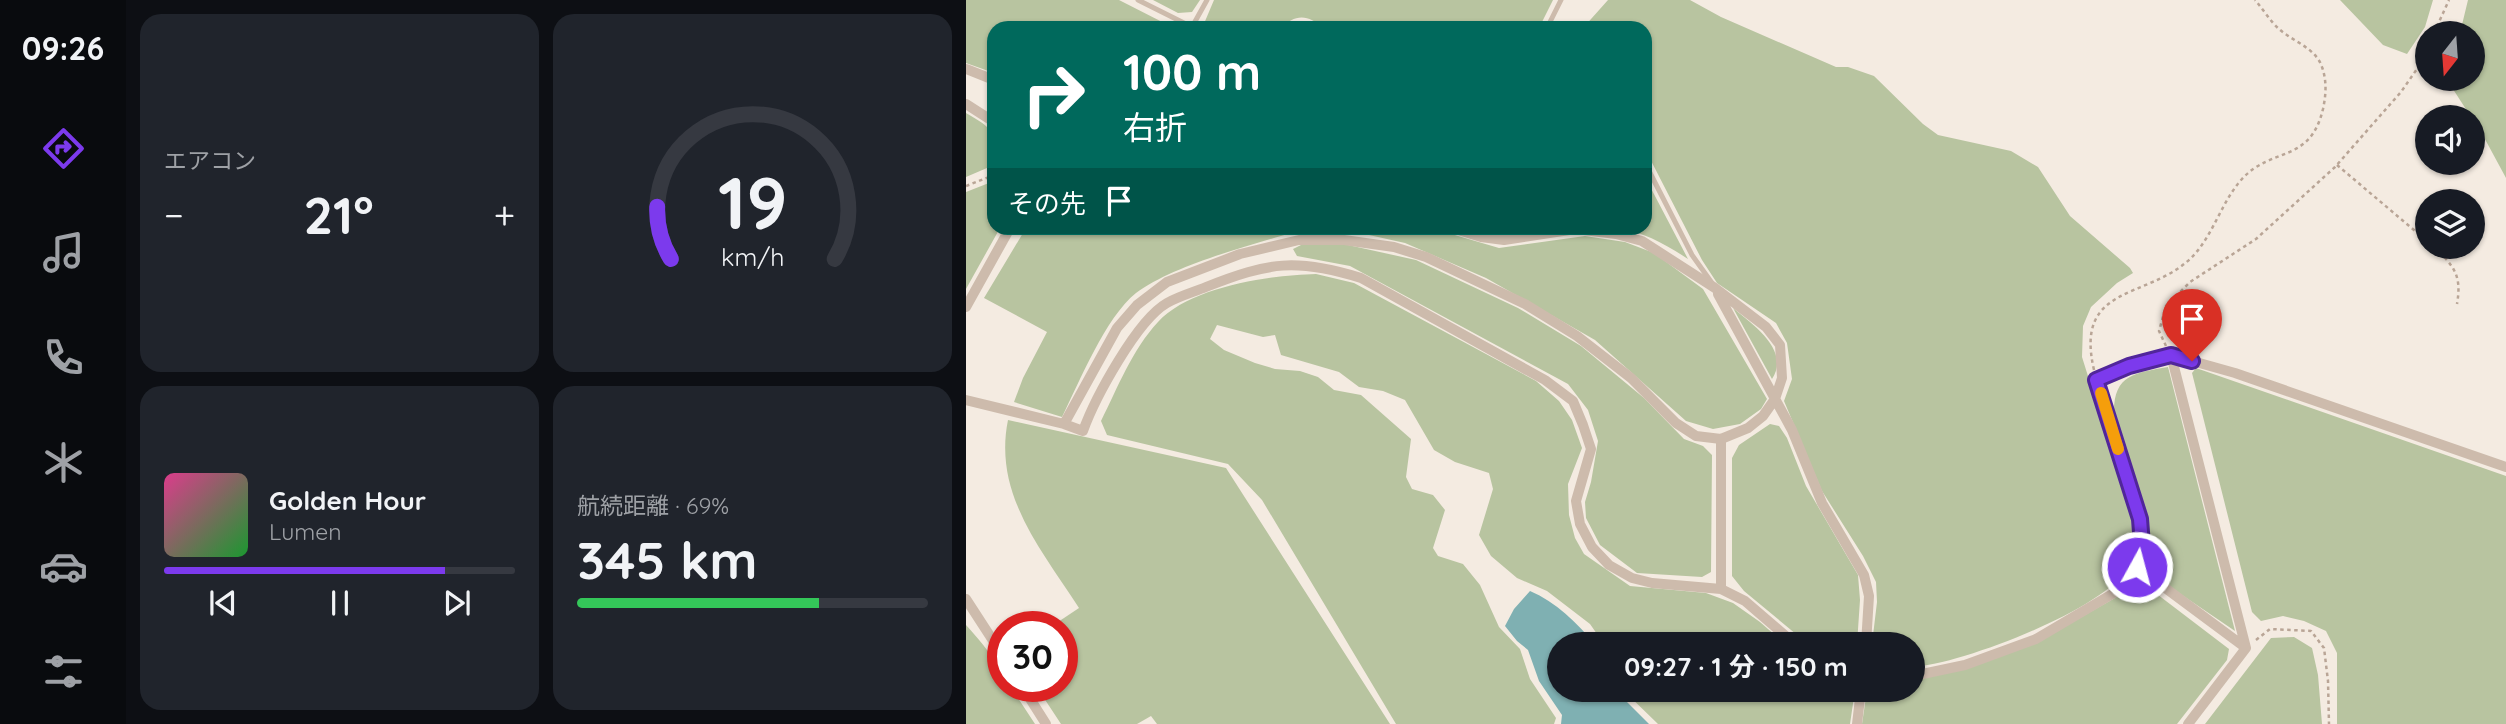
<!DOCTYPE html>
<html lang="ja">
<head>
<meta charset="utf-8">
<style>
  :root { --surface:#171b24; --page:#20242c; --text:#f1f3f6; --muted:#9ea1a6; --line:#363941; --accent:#7c3aed }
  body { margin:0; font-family:Quicksand,"Noto Sans JP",sans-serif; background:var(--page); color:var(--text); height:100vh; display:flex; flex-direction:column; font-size:26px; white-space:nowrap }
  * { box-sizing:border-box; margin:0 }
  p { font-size:23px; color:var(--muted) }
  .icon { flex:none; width:38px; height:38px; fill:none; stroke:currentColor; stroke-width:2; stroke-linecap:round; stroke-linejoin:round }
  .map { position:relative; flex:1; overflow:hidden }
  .sheet { display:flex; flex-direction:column; gap:14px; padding:14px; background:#0d0f14; width:840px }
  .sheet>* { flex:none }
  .hud { position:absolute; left:21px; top:21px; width:665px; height:214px; border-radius:21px; box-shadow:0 2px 5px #0004; background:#00695c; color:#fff; overflow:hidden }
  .needle { width:46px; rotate:197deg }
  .controls { position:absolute; left:1449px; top:21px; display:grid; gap:14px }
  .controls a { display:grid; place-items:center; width:70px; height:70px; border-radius:50%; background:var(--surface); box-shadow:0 2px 5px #0004; font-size:35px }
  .speed { position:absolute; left:21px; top:611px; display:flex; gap:14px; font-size:35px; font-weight:700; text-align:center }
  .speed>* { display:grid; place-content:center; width:91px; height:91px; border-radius:50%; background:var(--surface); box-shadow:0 2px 5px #0004; line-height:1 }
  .speed .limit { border:10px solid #d22; background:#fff; color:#111 }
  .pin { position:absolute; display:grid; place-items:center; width:60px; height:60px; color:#fff; margin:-72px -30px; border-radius:50% 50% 50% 0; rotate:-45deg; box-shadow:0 0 7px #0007 }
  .pin .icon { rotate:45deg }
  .me { position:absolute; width:77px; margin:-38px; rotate:7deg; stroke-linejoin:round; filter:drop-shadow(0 0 5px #0008) }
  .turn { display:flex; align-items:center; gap:24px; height:147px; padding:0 21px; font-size:32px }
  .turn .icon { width:91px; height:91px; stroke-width:2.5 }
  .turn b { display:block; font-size:49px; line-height:60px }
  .then { display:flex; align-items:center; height:66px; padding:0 21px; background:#0003; gap:14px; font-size:26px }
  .big { font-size:52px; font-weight:700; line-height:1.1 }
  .sheet .tile { flex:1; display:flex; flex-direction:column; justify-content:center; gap:10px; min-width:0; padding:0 24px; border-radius:21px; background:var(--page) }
  .sheet .dial { align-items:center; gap:0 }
  .dial svg { height:182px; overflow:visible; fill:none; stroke:var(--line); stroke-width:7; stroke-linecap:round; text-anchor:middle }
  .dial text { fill:var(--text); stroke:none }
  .song { display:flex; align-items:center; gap:21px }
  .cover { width:84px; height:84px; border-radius:10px; background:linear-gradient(135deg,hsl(330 70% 55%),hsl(130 70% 35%)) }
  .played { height:7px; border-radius:4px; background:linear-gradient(90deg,var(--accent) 80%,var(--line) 80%) }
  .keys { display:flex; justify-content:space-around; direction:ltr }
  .heat { display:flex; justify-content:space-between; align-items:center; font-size:38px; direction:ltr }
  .charge { height:10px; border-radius:5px; background:linear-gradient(90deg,#34c759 69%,var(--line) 0) }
  .sheet .tiles { flex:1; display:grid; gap:14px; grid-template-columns:repeat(2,1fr) }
  .trip { position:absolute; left:581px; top:632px; width:378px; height:70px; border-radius:35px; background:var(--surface); box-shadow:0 2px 5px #0004; font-weight:700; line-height:70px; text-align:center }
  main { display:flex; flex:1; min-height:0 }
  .menu { display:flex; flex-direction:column; width:126px; justify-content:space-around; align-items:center; background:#090b0e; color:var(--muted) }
  .menu .icon { width:49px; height:49px }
  .menu .active { color:var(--accent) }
  .menu b { font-size:32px; color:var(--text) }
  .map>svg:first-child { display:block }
  .green { fill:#b8c4a0 }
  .water { fill:#7fb0b2 }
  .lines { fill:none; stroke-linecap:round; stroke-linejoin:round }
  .path { stroke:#b9a596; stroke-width:2.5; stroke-dasharray:3.5 3.5; stroke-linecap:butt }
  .service { stroke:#cdbbac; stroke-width:5 }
  .minor { stroke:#cdbbac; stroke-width:10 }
  .route-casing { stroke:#51269a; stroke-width:18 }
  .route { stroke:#7c3aed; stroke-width:12 }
  .slow { stroke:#f59e0b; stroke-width:12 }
</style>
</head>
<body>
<main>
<nav class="menu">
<b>09:26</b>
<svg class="icon active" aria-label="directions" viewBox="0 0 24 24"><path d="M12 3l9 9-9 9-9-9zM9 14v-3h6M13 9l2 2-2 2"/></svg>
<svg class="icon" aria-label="music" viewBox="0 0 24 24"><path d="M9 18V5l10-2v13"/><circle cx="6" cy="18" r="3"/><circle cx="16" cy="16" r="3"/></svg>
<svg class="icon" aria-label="phone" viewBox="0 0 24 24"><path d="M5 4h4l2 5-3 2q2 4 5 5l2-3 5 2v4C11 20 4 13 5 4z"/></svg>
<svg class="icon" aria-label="climate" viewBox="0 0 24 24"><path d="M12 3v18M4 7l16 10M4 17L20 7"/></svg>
<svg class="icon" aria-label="car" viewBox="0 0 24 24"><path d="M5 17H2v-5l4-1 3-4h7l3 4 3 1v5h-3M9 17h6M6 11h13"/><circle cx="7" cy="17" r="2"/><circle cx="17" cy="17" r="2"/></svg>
<svg class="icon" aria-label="filters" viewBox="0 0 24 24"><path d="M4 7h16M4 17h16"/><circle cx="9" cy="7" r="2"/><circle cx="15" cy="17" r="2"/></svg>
</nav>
<section class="sheet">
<div class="tiles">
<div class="tile"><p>エアコン</p>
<div class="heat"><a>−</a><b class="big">21°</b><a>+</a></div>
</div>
<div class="tile dial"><svg viewBox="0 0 100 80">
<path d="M14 69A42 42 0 1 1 86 69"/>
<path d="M14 69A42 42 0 0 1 8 46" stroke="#7c3aed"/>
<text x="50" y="56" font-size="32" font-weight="700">19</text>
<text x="50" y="72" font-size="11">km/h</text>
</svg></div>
<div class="tile">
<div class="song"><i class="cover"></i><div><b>Golden Hour</b><p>Lumen</p></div></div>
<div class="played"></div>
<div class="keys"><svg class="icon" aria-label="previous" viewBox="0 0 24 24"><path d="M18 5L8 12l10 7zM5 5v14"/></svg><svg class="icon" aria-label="pause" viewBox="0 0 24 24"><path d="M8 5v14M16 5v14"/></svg><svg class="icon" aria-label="next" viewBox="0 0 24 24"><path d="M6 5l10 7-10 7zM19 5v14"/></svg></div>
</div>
<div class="tile"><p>航続距離 · 69%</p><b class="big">345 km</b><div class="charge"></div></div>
</div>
</section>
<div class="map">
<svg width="1540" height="724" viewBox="0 0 1540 724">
  <rect width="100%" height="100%" fill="#f4ebe1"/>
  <path class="green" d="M0,0H153L208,28H28V73L0,63Z
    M187,0H234L226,12L212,13Z
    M248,0H587L573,28H356C344,14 327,14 316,28H239L237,26Z
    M642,0H724L755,17L870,67H882L908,76L957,124L972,135L1045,151L1072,167L1104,216L1164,268L1167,273L1151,283L1125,307L1117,326L1116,357L1169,526C1169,541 1169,554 1161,568C1140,609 993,665 947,667V644H906L911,602L910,582L897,556L856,491L818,401L826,379L821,343L810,323L751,283L736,260L679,149V28H617Z
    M1374,0H1467L1459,27L1441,54L1417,45Z
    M1502,0H1540V178L1507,117H1505L1483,83L1484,79H1507V33H1494Z
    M0,113C30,130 28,132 28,165L0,177Z
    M679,177L722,259C699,244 678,232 651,228H679Z
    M28,181V228H34L0,289V192Z
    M60,228H323L325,233C281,246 206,266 170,293C139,318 114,381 96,417L48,402L57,378L81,332L18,298Z
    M328,228H465L533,248L619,236L659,242L688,253L737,289L801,399L795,409L774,424L747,429L720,421L629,340L520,278L439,243L385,231H330Z
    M337,244L382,245L450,260L552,308L615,346L678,398L718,439L737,446L746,455L745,572L736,577L671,573L634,545L620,518L619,502L625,482L632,441L622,410L602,384L384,266L331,256L327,249Z
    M350,274L388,283L570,381L593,401L606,420L616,448L602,484L603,515L609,538L618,554L664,586L740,593L767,603L794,622L819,644H638L624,624L581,591L551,578L525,556L513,535L527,489L523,473L489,462L468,450L439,400L417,391L393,387L373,372L315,355L309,335L297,337L251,325L244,339L258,350L289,363L309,369L334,371L352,377L368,390L395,395L445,439L440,477L446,489L467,495L479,510L467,548L472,556L497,564L514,585L533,627L554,649L564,679L590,718L588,724H430L296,500L262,464L141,435L135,421C152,387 166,350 192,322C224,287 304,275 350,274Z
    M767,308C786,324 825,350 806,379Z
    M1202,367L1269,631L1191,578L1181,561L1184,532L1148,414C1147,375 1168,373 1202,367Z
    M1230,368L1540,476V724H1371V653L1360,631L1338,621L1317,616L1295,621L1286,612L1226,373Z
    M42,420L260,468L424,724H191L185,716L171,724H95L70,686H96V626H86L113,608C75,549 27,494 42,420Z
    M804,424L813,426L821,438L840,486L892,575L894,600L891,644H842L778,591L766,576V458L773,445Z
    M1179,585L1263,649L1261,660L1211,724H896L901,690H947V681L1068,644L1170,586Z
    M0,625C14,641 37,665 37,686H44L69,724H0Z
    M1328,637L1346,648L1352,675L1356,724H1239L1305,638Z
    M657,690H889L884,724H692Z"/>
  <path class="water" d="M564,591C590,602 611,623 629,644H593V690H649L683,724H595L596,715L573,681L562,650L551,641L539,626L548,609Z"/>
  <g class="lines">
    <path class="path" d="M1468,33L1483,0
      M1371,165L1461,241
      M0,186L28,175
      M1469,247C1488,267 1496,275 1491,304
      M1200,346L1193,331L1200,306L1224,282L1290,239L1369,167L1435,92L1453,66L1461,49
      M1128,370C1108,284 1180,300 1224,259C1247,237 1255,202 1276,179C1306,146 1344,164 1357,109C1360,95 1361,81 1356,67C1350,48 1326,41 1313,29C1304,21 1297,9 1289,0
      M1290,640L1304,629L1345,631L1358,648L1362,681L1363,724"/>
    <path class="service" d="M172,0L228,28
      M226,27L241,0
      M581,28L595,0
      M679,163L726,255L746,283"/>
    <path class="minor" d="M0,69L28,80
      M0,104L28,122
      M752,294L826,430L856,503L898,575L903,596L900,644
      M0,307L44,228
      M1205,355L1280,648
      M0,400L98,424L151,328L171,305L201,282L274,254L333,240H378L428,247L460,257L559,304L611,336L665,378L710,423L730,436L755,439L782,428L797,416L809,399L816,378L814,345L800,327L749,288L676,241L650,234L610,229L538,240L515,237L486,228
      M98,424L117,431C129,398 171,320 201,303C213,296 228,292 240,287C303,262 330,258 395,278L579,380L607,401L617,425L625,449L610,501L614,524L626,547L643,565L666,578L686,583L755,589L779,601L829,644
      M755,439V589
      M1171,567L1280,648
      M0,599L37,656
      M947,676L999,665L1070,639L1153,590L1171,567L1176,545L1174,519L1130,380L1163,366L1205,355L1269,373L1540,467
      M56,686L80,724
      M891,724L895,690
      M1222,724L1280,648"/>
  </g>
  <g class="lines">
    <g class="route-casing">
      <path id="route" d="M1171,567L1176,545L1174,519L1130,380L1163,366L1205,355L1226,361"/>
    </g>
    <use href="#route" class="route"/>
    <path class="slow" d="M1135,393L1152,449"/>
  </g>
</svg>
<div class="controls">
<a><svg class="needle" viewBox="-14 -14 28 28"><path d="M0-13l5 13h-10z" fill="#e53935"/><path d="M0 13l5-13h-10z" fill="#9ea1a6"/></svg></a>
<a><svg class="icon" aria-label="sound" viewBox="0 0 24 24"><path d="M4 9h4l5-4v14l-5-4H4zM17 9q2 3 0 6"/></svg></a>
<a><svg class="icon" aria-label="layers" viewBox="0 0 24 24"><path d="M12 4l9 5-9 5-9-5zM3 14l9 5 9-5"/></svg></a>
</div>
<div class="speed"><div class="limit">30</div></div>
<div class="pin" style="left:1226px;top:361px;background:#d93025"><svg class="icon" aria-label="arrive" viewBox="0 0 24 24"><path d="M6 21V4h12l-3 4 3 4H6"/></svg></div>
<svg class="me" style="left:1171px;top:567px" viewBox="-20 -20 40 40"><circle r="17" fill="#7c3aed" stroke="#fff" stroke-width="3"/><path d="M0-11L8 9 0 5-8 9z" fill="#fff"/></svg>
<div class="trip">09:27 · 1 分 · 150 m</div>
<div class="hud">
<div class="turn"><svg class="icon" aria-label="right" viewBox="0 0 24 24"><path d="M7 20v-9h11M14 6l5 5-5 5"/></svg><div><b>100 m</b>右折</div></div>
<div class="then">その先<svg class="icon" aria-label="arrive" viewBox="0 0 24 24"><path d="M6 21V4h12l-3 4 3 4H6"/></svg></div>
</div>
</div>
</main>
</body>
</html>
